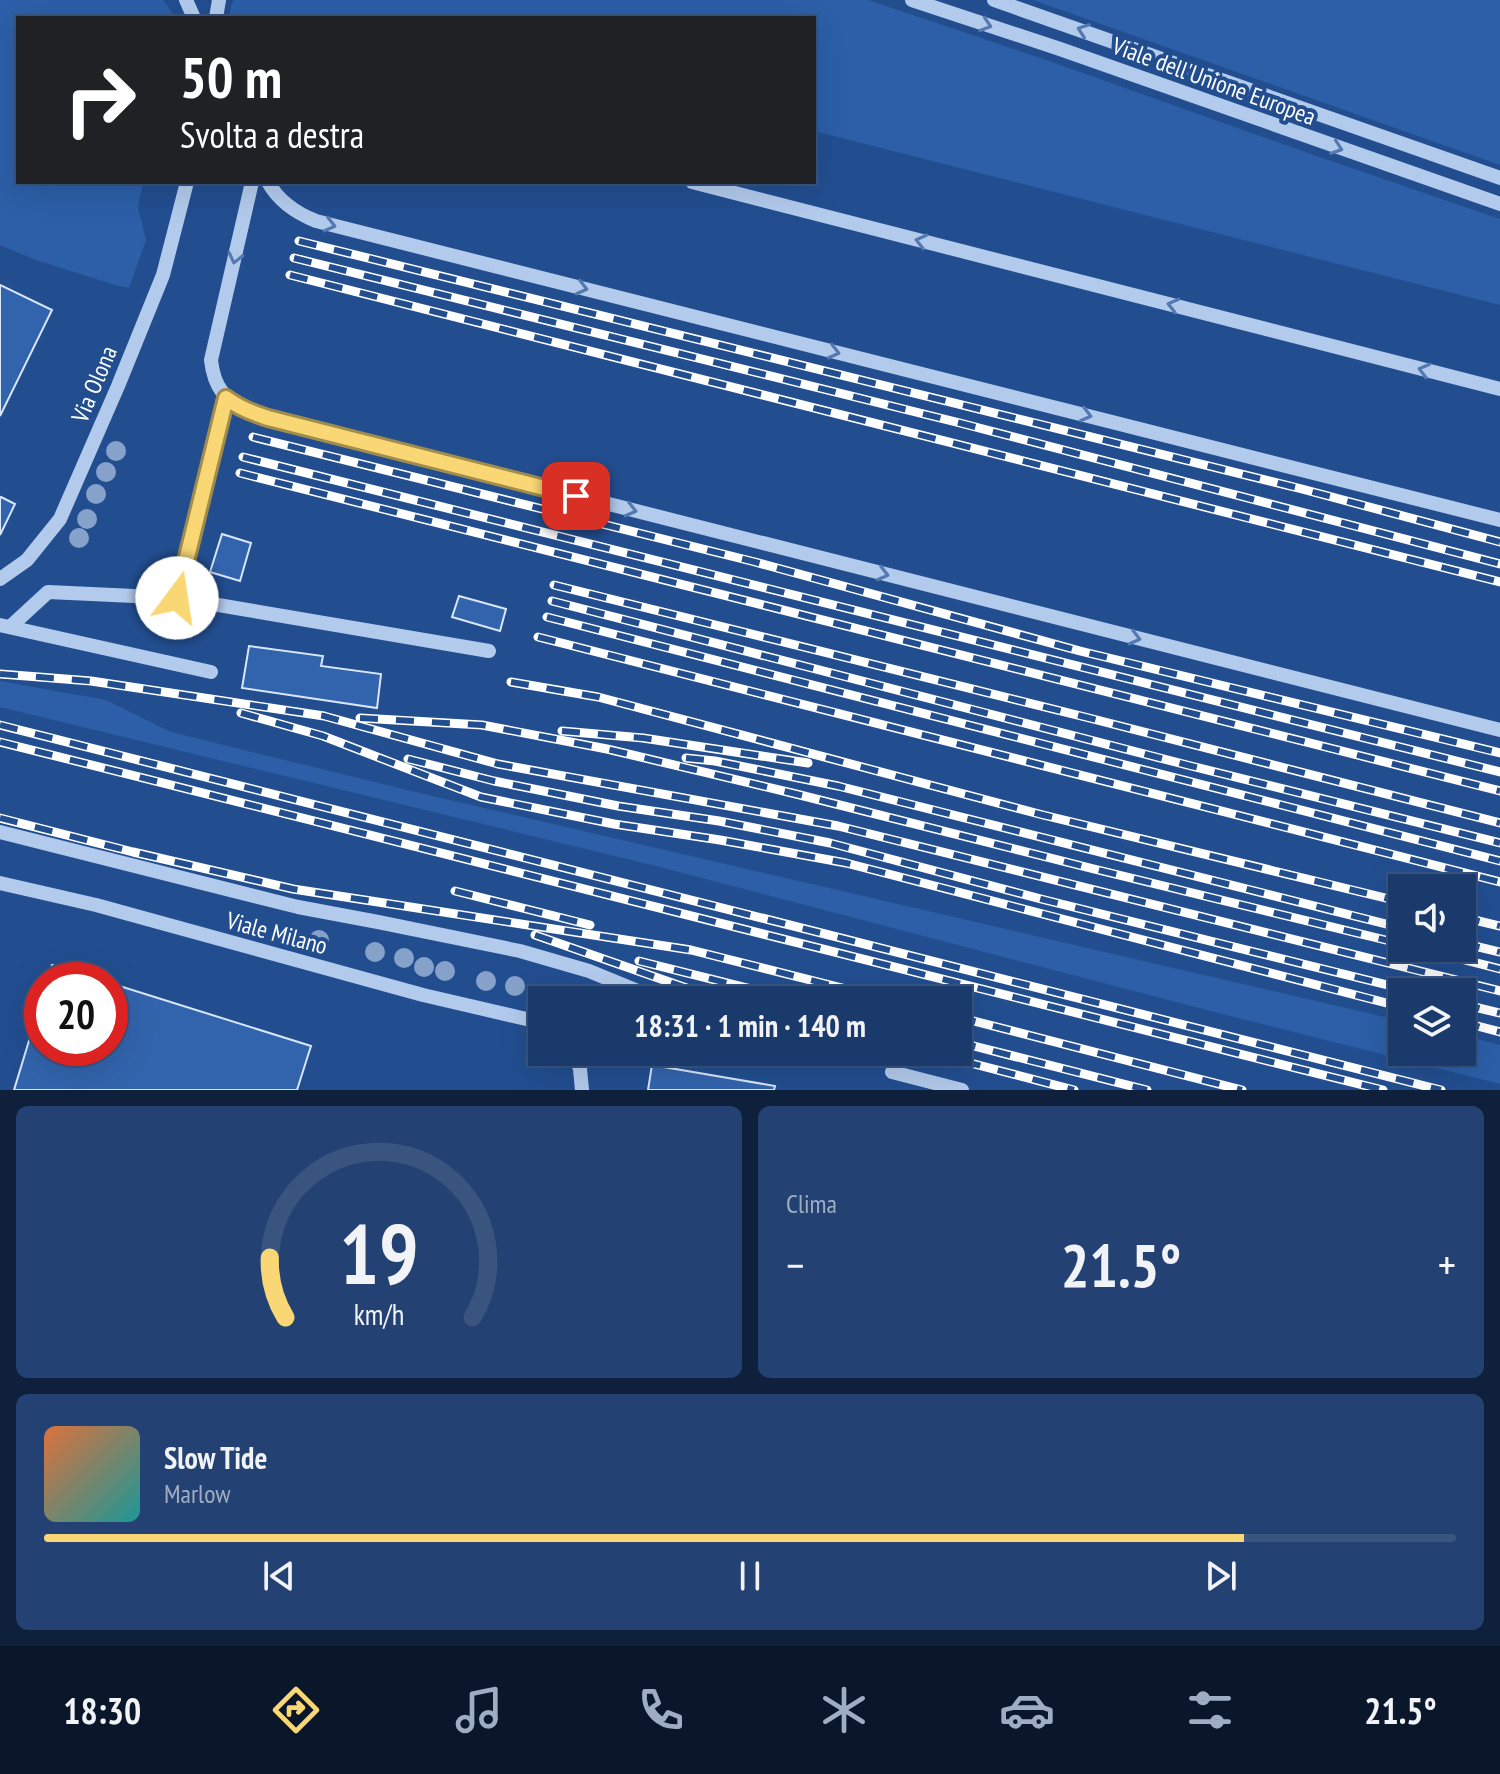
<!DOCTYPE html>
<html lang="it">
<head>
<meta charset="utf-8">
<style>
  :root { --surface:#1a3a6c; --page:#234172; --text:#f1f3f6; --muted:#9fadc2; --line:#38547f; --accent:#f8d774 }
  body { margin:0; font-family:"PT Sans Narrow",sans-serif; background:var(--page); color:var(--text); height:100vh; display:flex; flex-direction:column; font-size:30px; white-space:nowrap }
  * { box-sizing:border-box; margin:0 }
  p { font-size:26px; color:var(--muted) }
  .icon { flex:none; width:44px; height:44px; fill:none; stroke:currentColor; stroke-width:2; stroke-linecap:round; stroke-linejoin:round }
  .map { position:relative; height:1090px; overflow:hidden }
  .details { display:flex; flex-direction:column; gap:16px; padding:16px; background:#0e203b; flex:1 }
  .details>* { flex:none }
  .hud { position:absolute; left:16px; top:16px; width:800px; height:168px; border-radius:0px; box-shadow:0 8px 32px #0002,0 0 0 2px var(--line); background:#202124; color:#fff; overflow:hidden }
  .tools { position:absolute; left:1388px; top:874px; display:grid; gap:16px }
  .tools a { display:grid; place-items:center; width:88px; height:88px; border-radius:0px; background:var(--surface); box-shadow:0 8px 32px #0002,0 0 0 2px var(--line); font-size:40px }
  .speed { position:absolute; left:24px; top:962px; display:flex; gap:16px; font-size:40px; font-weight:700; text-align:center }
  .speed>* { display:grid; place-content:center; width:104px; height:104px; border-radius:50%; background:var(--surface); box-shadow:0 8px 32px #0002,0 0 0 2px var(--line); line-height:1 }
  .speed .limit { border:12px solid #d22; background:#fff; color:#111 }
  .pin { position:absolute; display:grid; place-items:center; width:68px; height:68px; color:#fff; margin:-34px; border-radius:16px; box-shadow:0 4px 12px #0006 }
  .me { position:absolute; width:88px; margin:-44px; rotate:14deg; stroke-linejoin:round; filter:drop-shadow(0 0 6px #0008) }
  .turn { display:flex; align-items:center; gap:28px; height:168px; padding:0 32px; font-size:36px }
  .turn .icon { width:104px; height:104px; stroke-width:2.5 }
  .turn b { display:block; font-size:56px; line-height:68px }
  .big { font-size:60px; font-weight:700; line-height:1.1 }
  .details .widget { flex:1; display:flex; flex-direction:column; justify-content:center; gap:12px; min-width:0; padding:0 28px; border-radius:12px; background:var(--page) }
  .details .dial { align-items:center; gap:0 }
  .dial svg { height:208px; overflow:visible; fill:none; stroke:var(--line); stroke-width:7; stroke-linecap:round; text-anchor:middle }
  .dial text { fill:var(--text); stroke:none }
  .song { display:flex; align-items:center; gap:24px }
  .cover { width:96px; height:96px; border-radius:12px; background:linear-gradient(135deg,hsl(20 70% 55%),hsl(180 70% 35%)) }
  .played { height:8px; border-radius:4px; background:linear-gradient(90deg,var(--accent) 85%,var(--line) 85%) }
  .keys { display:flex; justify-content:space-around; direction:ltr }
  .heat { display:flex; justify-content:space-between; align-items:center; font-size:44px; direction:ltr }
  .details .tiles { flex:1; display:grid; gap:16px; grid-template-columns:1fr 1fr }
  .widget:last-child { grid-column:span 2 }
  .trip { position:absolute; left:528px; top:986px; width:444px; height:80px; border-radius:0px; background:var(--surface); box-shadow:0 8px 32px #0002,0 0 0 2px var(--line); font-weight:700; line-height:80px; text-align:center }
  .menu { display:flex; height:128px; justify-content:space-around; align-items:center; background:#0a172b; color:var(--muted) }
  .menu .icon { width:56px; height:56px }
  .menu .current { color:var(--accent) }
  .menu b { font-size:36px; color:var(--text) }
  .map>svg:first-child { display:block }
  .green { fill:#2c5fa8 }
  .building { fill:#3264ad; stroke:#d8e6f9; stroke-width:2 }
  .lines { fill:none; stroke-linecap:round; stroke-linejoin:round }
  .minor { stroke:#b2caec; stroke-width:14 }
  .rail-casing { stroke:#fff; stroke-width:9 }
  .rail { stroke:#224e90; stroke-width:6; stroke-dasharray:18; stroke-linecap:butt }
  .tree { fill:#86a2ca }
  .oneway { stroke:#5479b0 }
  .route-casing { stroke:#a18c4b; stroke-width:20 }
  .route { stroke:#f8d774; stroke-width:14 }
  .labels { text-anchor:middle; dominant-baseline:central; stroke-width:8; stroke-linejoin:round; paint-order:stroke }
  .street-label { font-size:24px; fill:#fff; stroke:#224e90 }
</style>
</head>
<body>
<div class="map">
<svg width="1500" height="1090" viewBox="0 0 1500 1090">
  <rect width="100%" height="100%" fill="#224e90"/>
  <path class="green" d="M0,0H163L176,18H18V182H143L138,208L146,240L129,288L115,285L36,260L0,245Z
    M234,0H868L1049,61L1328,160L1500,219V305L814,131V18H229L231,6Z
    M1033,0H1500V165Z
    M0,681L106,700L171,732L407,790L1402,1021V1052H1462V1035L1500,1045V1084L1222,1014L656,866L0,707Z"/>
  <path class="building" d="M0,285L52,310L0,416Z
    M1,497L15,504L0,535V498Z
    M222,534L251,543L240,581L210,572Z
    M459,596L506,609L500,631L452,617Z
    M249,646L323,656L321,666L381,674L377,708L242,688Z
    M52,965L100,980H48Z
    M110,983L311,1046L297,1090H14L42,998V1048H110Z
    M652,1065L775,1086L774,1090H648Z"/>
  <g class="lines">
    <path class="minor" d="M186,0L194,18
      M912,0L1060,49L1500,204
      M994,0L1500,178
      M216,18L219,0
      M252,182L211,360C214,388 225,400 250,413L1500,730
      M268,182C279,202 296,213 316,221L1500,520
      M692,182L1500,389
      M0,579L27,560L60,519L118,386L163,275L187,182
      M177,598L226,398
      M0,625L211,672
      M10,627L48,592L177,598L489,651
      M0,832L298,907L378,922L520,951L589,971L645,994
      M0,883L96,905L423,995L535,1021L542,1025
      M574,1052L580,1069L582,1090
      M892,1072L962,1090"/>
    <g class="rail-casing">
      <path id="rail" d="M299,241L1302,489L1500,542
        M294,258L960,423L1500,564
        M290,275L1500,582
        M253,437L755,562L1080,651L1500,753
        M243,457L1500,772
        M240,473L1500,791
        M554,585L1089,718L1500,823
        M552,601L1191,766L1500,843
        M547,617L1500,861
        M538,637L1500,882
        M0,674L91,681L324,716L498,764L838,826L1500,991
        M511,682L598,697L1043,815L1402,902
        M241,713L323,736L481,797L614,824L720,840L846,863L1402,1007
        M360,718L482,725L607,749L796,794L1094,869L1402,944
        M0,725L1441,1090
        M562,731L643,738L808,763
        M0,742L1383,1090
        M686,758L715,761L838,786L1402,928
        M408,759L494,781L618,806L719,821L830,843L1041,899L1416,992
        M0,818L133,852L293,889L691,950L890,1000
        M455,891L590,925
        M1462,917L1500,926
        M535,935L701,993L729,1000
        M1462,943L1500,952
        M1418,948L1500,969
        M639,961L795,1000
        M1462,1004L1500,1013
        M958,1017L1242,1090
        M1462,1022L1500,1032
        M958,1042L1147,1090
        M928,1052L1074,1090"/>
    </g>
    <use href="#rail" class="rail"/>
  </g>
  <g class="tree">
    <circle cx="116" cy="451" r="10"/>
    <circle cx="106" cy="472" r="10"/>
    <circle cx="96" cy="494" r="10"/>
    <circle cx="87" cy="519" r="10"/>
    <circle cx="79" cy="538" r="10"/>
    <circle cx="319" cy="940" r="10"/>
    <circle cx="375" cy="952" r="10"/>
    <circle cx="404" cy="958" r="10"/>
    <circle cx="424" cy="967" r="10"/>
    <circle cx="445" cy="971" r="10"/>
    <circle cx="486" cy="981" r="10"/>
    <circle cx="515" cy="986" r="10"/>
  </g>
  <defs><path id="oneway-chevron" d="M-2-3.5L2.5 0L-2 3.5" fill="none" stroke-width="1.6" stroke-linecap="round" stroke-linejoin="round" transform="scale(2)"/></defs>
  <g class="oneway">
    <use href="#oneway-chevron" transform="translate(986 25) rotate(18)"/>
    <use href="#oneway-chevron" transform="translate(1083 30) rotate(-160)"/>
    <use href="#oneway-chevron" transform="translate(1337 148) rotate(19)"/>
    <use href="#oneway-chevron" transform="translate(330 225) rotate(14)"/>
    <use href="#oneway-chevron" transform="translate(921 241) rotate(-166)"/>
    <use href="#oneway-chevron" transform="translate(235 258) rotate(103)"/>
    <use href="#oneway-chevron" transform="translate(582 288) rotate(14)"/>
    <use href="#oneway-chevron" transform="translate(1173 305) rotate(-166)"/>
    <use href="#oneway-chevron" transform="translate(834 352) rotate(14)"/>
    <use href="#oneway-chevron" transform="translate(1424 370) rotate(-166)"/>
    <use href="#oneway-chevron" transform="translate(1086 415) rotate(14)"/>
    <use href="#oneway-chevron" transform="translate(631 510) rotate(14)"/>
    <use href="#oneway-chevron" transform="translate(883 574) rotate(14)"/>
    <use href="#oneway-chevron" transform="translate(1135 638) rotate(14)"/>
  </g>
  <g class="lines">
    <g class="route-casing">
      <path id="route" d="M177,598L226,398C239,408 252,413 268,418L576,496"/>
    </g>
    <use href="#route" class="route"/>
  </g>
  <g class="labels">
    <g class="street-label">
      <text transform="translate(1214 81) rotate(20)">Viale dell'Unione Europea</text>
      <text transform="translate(94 384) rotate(-67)">Via Olona</text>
      <text transform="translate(277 933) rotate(15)">Viale Milano</text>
    </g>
  </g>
</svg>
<div class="tools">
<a><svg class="icon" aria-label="sound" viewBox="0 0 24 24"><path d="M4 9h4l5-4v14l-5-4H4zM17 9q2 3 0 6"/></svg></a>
<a><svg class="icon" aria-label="layers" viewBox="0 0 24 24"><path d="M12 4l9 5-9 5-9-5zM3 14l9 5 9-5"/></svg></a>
</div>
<div class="speed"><div class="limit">20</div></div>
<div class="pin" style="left:576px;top:496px;background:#d93025"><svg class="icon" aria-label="arrive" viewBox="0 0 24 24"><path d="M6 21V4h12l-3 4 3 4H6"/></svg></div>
<svg class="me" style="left:177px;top:598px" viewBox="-20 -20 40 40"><circle r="19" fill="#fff"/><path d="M0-13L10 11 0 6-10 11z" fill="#f8d774"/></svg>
<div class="trip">18:31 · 1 min · 140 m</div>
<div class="hud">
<div class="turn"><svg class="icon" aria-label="right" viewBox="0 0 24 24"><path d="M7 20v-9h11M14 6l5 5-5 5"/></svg><div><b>50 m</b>Svolta a destra</div></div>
</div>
</div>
<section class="details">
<div class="tiles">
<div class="widget dial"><svg viewBox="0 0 100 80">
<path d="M14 69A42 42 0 1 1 86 69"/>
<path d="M14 69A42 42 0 0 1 8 46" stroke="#f8d774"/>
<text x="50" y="56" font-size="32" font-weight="700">19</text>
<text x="50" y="72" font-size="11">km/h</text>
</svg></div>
<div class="widget"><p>Clima</p>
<div class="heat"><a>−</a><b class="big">21.5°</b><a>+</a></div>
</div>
<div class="widget">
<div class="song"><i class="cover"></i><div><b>Slow Tide</b><p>Marlow</p></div></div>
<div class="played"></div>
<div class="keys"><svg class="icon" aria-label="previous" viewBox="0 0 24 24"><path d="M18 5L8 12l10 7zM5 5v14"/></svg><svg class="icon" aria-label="pause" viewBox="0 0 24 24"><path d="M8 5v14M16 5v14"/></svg><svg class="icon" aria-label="next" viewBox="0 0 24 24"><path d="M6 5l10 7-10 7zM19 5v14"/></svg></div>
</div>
</div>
</section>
<nav class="menu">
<b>18:30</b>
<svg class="icon current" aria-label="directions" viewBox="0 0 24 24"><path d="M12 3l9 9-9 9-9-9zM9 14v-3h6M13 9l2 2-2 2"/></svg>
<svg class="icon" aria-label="music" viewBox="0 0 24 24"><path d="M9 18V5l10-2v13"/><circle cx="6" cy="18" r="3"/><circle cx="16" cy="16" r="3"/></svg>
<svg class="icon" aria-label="phone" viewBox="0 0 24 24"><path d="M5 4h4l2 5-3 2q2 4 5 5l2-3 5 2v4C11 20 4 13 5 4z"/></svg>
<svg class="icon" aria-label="climate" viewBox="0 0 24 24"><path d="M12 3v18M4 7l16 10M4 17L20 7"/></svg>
<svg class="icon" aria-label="car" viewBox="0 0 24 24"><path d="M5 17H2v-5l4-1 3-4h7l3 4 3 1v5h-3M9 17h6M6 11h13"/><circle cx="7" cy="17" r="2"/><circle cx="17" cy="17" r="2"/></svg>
<svg class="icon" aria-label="filters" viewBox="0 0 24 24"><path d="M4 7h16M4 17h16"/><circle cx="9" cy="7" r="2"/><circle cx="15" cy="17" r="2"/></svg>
<b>21.5°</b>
</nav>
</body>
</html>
